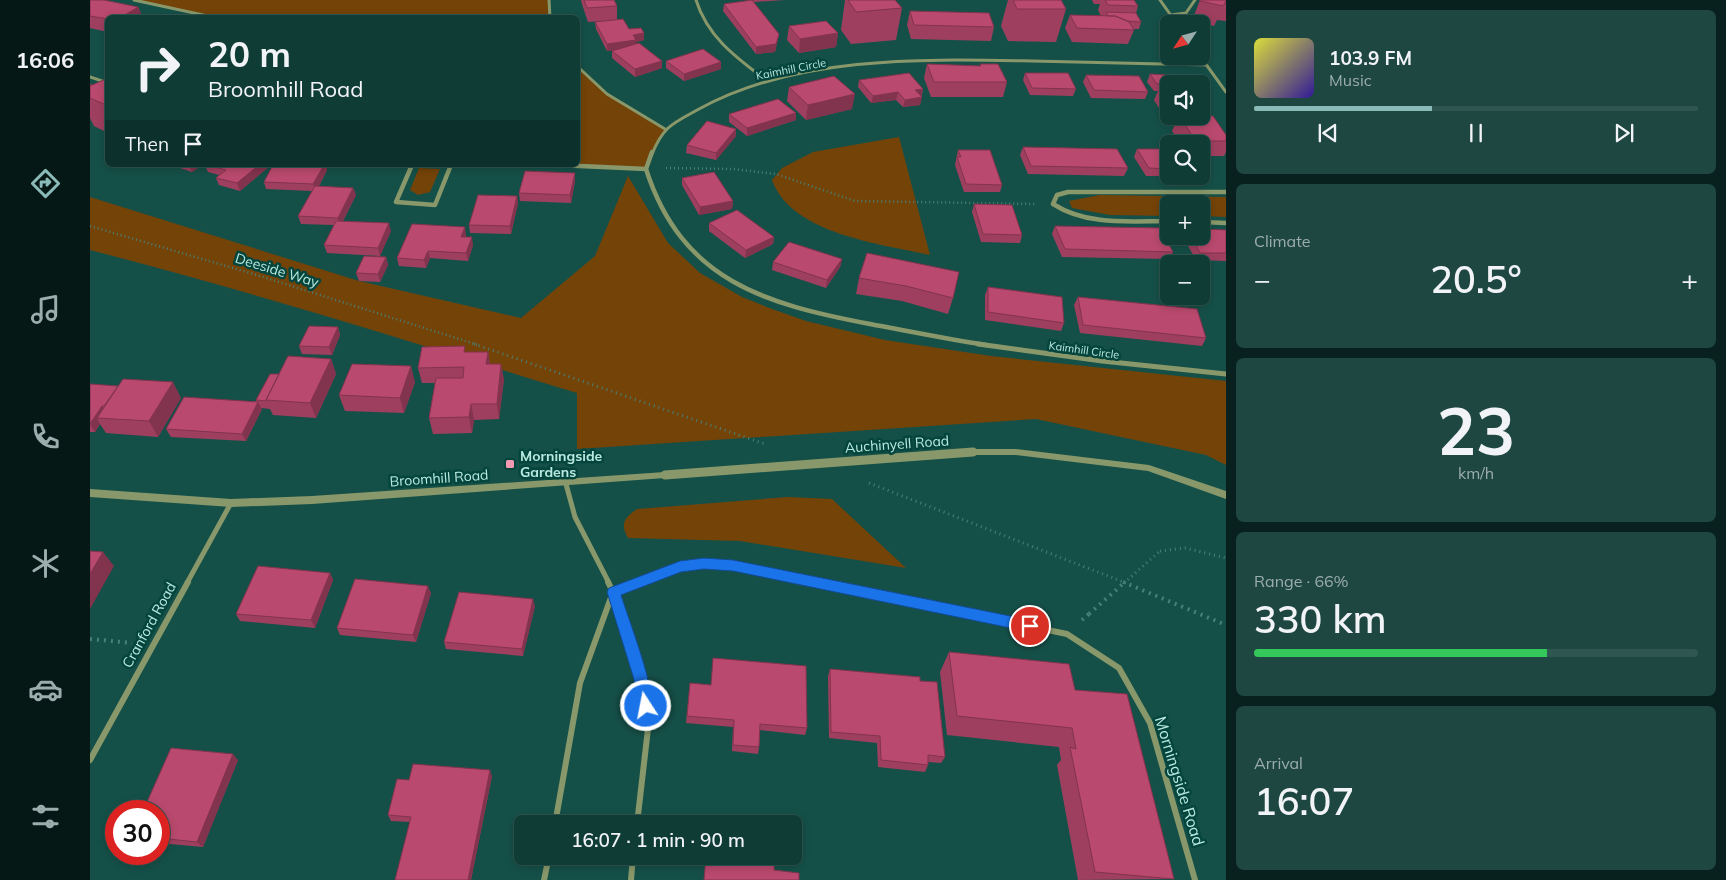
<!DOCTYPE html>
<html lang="en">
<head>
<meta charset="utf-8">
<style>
  :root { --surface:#103c36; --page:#1e4742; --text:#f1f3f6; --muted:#9cadad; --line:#305651; --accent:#8bbbb9 }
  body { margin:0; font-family:Mulish,sans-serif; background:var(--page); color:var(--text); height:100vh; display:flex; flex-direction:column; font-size:19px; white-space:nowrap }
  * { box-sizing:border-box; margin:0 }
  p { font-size:16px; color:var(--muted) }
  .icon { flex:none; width:28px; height:28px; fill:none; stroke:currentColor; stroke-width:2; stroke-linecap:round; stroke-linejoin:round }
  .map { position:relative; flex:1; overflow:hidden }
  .details { display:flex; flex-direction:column; gap:10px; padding:10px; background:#09211e; width:500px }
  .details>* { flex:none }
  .hud { position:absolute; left:15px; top:15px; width:475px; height:152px; border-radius:8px; box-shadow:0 2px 8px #0003,0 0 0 1px var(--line); background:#103c36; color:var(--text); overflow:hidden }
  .needle { width:32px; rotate:234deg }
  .tools { position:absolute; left:1070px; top:15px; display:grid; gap:10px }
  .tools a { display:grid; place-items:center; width:50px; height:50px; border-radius:8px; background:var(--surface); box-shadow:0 2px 8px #0003,0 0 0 1px var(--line); font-size:25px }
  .speed { position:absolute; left:15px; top:800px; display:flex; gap:10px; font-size:25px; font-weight:700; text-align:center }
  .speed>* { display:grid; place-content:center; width:65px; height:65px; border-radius:50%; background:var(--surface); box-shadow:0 2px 8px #0003,0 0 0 1px var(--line); line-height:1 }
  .speed .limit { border:8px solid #d22; background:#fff; color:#111 }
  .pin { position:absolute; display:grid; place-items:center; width:42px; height:42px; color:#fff; margin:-21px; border:2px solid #fff; border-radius:50%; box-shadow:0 1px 5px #0007 }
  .me { position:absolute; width:55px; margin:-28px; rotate:349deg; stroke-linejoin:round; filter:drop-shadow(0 0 4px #0008) }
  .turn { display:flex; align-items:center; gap:18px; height:105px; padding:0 20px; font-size:22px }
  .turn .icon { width:65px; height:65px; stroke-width:2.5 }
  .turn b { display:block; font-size:35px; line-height:42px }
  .then { display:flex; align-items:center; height:48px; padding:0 20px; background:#0003; gap:10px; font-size:19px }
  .big { font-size:38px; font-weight:600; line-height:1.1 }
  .details .card { flex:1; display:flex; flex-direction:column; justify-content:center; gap:8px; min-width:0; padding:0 18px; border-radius:8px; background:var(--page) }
  .details .dial { align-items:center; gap:0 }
  .dial b { font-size:65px; line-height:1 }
  .song { display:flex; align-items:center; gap:15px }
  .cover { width:60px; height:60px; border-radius:8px; background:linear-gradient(135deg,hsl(60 70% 55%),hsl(250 70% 35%)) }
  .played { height:5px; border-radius:2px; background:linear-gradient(90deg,var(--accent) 40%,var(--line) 40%) }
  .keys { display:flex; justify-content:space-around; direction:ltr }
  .heat { display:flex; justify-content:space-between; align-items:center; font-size:28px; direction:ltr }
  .charge { height:8px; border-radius:4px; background:linear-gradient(90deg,#34c759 66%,var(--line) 0) }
  .trip { position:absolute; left:424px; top:815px; width:288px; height:50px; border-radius:8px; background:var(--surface); box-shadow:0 2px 8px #0003,0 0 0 1px var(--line); font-weight:600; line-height:50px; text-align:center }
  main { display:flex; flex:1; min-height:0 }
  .tab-bar { display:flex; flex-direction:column; width:90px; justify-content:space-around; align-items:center; background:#061816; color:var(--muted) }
  .tab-bar .icon { width:35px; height:35px }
  .tab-bar .current { color:var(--accent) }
  .tab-bar b { font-size:22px; color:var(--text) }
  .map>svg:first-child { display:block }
  .green { fill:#744308 }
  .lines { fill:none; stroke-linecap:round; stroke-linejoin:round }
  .path-far2 { stroke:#498078; stroke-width:2.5; stroke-dasharray:1 3; stroke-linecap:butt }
  .path-far1 { stroke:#498078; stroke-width:3; stroke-dasharray:1 4; stroke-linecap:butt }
  .path { stroke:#498078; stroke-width:4; stroke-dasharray:2 5; stroke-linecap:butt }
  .minor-far3 { stroke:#89986a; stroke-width:3 }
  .minor-far2 { stroke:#89986a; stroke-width:4.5 }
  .minor-far1 { stroke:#89986a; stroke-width:5 }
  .minor { stroke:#89986a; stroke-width:6 }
  .tertiary { fill:#89986a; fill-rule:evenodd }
  .path-bridge-far1 { stroke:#498078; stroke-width:3; stroke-dasharray:1 4; stroke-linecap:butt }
  .path-bridge { stroke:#498078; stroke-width:4; stroke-dasharray:2 5; stroke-linecap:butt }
  .tertiary-bridge { stroke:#89986a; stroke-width:9 }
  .wall { fill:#9f3f5f }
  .shaded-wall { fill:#82334d }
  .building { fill:#b9496e; stroke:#82334d }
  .route { fill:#1a73e8; stroke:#114b97 }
  .poi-dot { fill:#f19ab1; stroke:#04453d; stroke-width:2 }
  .labels { text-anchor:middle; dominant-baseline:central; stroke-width:5; stroke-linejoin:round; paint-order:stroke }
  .far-street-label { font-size:11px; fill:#bae9e0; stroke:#04453d }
  .street-label { font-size:14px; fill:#bae9e0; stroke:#04453d }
  .poi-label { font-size:14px; font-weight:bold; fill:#bae9e0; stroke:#04453d; text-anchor:start }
  .near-street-label { font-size:16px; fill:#bae9e0; stroke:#04453d }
</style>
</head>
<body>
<main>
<nav class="tab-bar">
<b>16:06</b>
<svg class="icon current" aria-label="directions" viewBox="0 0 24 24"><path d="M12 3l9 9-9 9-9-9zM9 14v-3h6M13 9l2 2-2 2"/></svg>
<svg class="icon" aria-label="music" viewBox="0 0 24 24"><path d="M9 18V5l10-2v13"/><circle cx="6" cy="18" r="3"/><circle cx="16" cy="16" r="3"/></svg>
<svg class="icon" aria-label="phone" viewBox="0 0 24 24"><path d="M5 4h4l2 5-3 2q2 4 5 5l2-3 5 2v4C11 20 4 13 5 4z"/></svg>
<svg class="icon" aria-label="climate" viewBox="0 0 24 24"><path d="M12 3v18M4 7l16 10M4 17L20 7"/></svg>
<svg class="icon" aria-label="car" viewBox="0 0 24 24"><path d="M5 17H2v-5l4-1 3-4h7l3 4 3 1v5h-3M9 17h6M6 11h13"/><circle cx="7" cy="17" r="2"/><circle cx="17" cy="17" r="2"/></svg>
<svg class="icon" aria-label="filters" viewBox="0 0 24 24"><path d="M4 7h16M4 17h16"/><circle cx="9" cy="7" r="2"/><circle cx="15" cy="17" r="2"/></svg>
</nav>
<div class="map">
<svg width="1136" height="880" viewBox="0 0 1136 880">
  <rect width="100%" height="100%" fill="#155048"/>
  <path class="green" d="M44,0H459L460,17L127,18Z
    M488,67C511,94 544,111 575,129L556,169L488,165Z
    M809,137L840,255C791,244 701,234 682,180L692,168L723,152Z
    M329,168L350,169L340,192L328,195L320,190Z
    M538,176L578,243L610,273L652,297L682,309L716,321L795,340L901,356L1136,381V465L1116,455L946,419L487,449V393C325,343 164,292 0,250V197L269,281L431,318L505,256Z
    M1010,195L1136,197V217L1111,216V204H1079V216L1020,215L982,208L979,201Z
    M698,497L742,499L816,568L650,541L538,538C530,524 534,518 547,509Z"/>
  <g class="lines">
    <path class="path-far2" d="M576,168L643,169L686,174L765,201L946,204
      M0,226L170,276L388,345"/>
    <path class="path-far1" d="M384,344L675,444
      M779,483L1036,583
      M1070,551L1095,548L1136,558"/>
    <path class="path" d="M1033,582L1136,625
      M992,620L999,614
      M0,639L42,643"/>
    <path class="minor-far3" d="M44,0L127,18
      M459,0L460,18
      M606,0C618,38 647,58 677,81
      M1070,0L1087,24
      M1081,15L1096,13L1105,0
      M1110,56L1136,92
      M488,67L517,94L575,129
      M0,77L18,83
      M562,154C574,125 584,123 609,109C707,55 834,59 942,61C1000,62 1058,64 1116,65"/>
    <path class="minor-far2" d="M562,152L556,169C592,281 675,304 780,324C818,331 857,339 896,345
      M322,165L306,202L345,205L361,165
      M468,165L556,169
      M1079,221C1040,221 997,226 963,204L967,195L978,192H1136
      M1111,222L1136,223"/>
    <path class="minor-far1" d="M888,344L1012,361L1136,374
      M476,484L485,517L519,583
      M97,583L141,503
      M546,583C560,578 575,570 589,566C629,556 691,575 731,583"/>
    <path class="minor" d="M518,582L523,592L549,582
      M725,582L977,634L1029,668L1060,723L1105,880
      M524,593L550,676L559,720L547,824
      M0,760L98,582
      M465,824L490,683L523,592
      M454,880L459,856
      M541,880L543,856"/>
    <path class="tertiary" d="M883,449H925L1059,465L1136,491V499L1058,471L925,455H883L880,454L879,452L880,450Z
      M575,472L578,473L580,475L578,477L575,478L222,504L141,507L0,497V489L141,499L222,496Z"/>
    <path class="path-bridge-far1" d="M1034,583L1070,551"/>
    <path class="path-bridge" d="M999,614L1035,582"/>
    <path class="tertiary-bridge" d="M575,475L883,452"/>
  </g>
  <path class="wall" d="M0,0L48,7L53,18H18V32L0,28Z
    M491,0H524L527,6V19L539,29L554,33V40L546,42V44L572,61V68L545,77L522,58V51L525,50L517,51L506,29L505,22L526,20L498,22L492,4Z
    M663,0H695L664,2Z
    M755,0H805L812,8L806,40L761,44L751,30Z
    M918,0H971L976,9L966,42L918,41L911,26Z
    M1002,0H1044L1048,6L1046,13L1051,22L1049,29H1043L1044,30L1038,44L982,42L975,28L980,15L1011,16L1008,10L1010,4H1004Z
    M1110,0H1136V21L1127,20L1124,26L1102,21Z
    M634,4L689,34L685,52L666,54L633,11Z
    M820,11L904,27L901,41L821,39L817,25Z
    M699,26L748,33L746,47L709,53L697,40Z
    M576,61L631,62V69L594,81L576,68Z
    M837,64L890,66V64L917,82L913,97H841L834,78Z
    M935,73L986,89L983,96L940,95L933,80Z
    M1060,74L1079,84V116H1111V98L1120,109L1116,116L1136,135V152L1134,156H1111V144H1091L1082,131L1085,124H1079L1064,100L1068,91H1064L1057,82Z
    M996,75L1058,92L1055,99L1001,98L993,82Z
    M18,78V133L4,126L0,118V84L3,85Z
    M769,80L833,89L830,105L813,107L806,100L781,103L768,87Z
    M699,87L762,109L716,120L697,101Z
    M639,114L706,120L657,136L639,122Z
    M646,129V136L626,160L596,153L597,145Z
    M933,147L1038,168L1034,176L938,174L930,155Z
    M1047,149H1079V176H1056L1044,157Z
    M868,150L912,185L910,192H874L865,165Z
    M81,165H112L102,172Z
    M115,165H181L150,191L129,185L126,178L129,175L118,172Z
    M183,165H236L237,170L229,186L263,188L266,195L253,221L301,231L290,256L237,253L234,245L244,225L211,224L208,216L222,191L176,189L174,182Z
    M592,178L643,201L642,209L609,215L592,185Z
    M485,181L481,203L430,201L429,193Z
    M427,196L428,203L421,234L380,233L379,225Z
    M884,204L932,235L930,243L891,242L882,212Z
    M619,223L684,237L683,244L655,258L619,231Z
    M965,226L1083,252L1079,259L972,257L962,234Z
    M1136,230V261L1106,260L1093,237L1111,236Z
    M376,235V237L383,245L378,261L340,258L336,268L309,266L307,258Z
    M777,253L863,298L858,314L812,301L766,294L769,278Z
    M296,257L298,265L290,282L269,281L266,273Z
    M752,259L750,267L736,288L682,270L683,262Z
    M898,287L974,323L971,331L895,320V295Z
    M988,297L1116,338L1112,346L990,333L984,305Z
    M248,327L250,335L242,355L212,354L209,346Z
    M377,352H398L400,364L414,379L409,419L384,420L382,433L343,434L339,418L345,383H332L328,368Z
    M241,359L246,374L226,418L183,415L180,409L171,408L172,409L156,441L81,437L76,429L166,401V400Z
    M325,382L314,413L255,411L249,395Z
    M0,384L91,398L68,437L16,433L10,424L5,432H0Z
    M240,573L243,580L225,628L150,621L146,614Z
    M341,593L326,642L250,635L247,628Z
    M445,606L433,656L356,649L354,642Z
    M859,652L985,690L1084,879L988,880L967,765L971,760L969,747L857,735L850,672Z
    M740,669L830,681L855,757L851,763L838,762V765L835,772L788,767L787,743L739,738L738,676Z
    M600,683L717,728L715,735L670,730L669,747L668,754L642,751L643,727L596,723Z
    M148,760L113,847L69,843V811Z
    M402,776L381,880H305L320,822L301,821L298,815L319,780Z"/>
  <path class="shaded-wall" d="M48,7L53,18H30Z
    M554,33V40L546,42V47L517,51V44L543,35Z
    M748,33L746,47L709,53L710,39Z
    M689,34L685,52L666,54V47Z
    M572,61V68L545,77V69Z
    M631,62V69L594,81V74Z
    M1082,80L1081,84H1079V88L1073,91L1076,84Z
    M833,89L831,96L825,90Z
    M808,92L806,100L781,103L783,96Z
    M765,94L762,109L716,120L718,105Z
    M832,97L830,105L813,107L815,100Z
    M706,113V120L657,136V128Z
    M646,129V136L626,160V153Z
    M99,165H112L102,172Z
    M169,165H181L150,191L147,183Z
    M234,165H236L237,170L226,191L223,184Z
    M485,173V181L481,203L480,195Z
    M263,188L266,195L250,226L248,218Z
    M427,196L428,203L421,234L420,226Z
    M643,201L642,209L609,215L610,207Z
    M299,223L301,231L290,256L288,248Z
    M375,227L376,235L373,244L371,237Z
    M382,237L383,245L378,261L376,253Z
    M684,237L683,244L655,258L656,250Z
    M338,251L340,258L336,268L334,260Z
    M296,257L298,265L290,282L288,274Z
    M752,259L750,267L736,288L737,280Z
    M248,327L250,335L242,355L239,347Z
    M398,352L400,367L396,364Z
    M241,359L246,374L226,418L220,403Z
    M411,364L414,379L409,419L407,404Z
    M321,366L325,382L314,413L310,398Z
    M83,382L91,398L68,437L59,421Z
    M168,402L172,409L156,441L152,434Z
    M381,404L384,420L382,433L379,417Z
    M12,406L17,414L7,418L10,424L5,432L0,424Z
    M13,552L24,566L0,609V574Z
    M240,573L243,580L225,628L221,620Z
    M338,586L341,593L326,642L323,635Z
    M443,599L445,606L433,656L432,649Z
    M143,754L148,760L113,847L107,842Z
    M400,770L402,776L381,880H378Z"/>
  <path class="building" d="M0,0H14L48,7L30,18H18V19L0,16Z
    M494,0H524L527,6L497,8Z
    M662,0L689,34L686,44L666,47L634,4Z
    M758,0H805L812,8L766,12Z
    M923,0H971L976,9H927Z
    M1015,0H1044L1048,6L1018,5Z
    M1110,0H1136V1L1133,6L1110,1Z
    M820,11L899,13L904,27L824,25Z
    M1016,12L1046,13L1051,22L1038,21L1025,16H1018Z
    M980,15L1025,16L1039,22L1044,30L987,28Z
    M533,19L539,29L551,28L554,33L543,35L546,40L517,44L505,22Z
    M736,21L748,33L710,39L699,26Z
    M549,43L572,61L545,69L522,51Z
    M613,49L631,62L594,74L576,61Z
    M837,64L891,66L890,64H908L917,82H844Z
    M819,73L833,89L825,90L832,97L815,100L808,92L783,96L769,80Z
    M935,73H978L986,89L942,88Z
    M1060,74L1078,75L1082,80L1076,84H1067Z
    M996,75L1049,76L1058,92L1004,90Z
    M744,76L765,94L718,105L699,87Z
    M18,78V106L0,98V86Z
    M1070,86H1079V99Z
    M1111,98L1120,109H1111Z
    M688,99L706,113L657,128L639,114Z
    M1089,116H1123L1136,135V141H1106Z
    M617,121L646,129L626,153L597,145Z
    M933,147L1027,149L1038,168L941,166Z
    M1047,149H1079V169L1059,168Z
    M868,150H900L912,185L876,184L867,157H871Z
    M117,165H169L147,183L126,178L136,170Z
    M183,165H234L223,184L174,182Z
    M435,171L485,173L480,195L429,193Z
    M624,172L643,201L610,207L592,178Z
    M225,186L263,188L248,218L208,216Z
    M388,195L427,196L420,226L379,225Z
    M884,204L922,205L932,235L893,234Z
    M647,210L684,237L656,250L619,223Z
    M246,221L299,223L288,248L234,245Z
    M322,224L375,227L371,237H382L376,253L338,251L334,260L307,258Z
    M965,226L1070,228L1083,252L975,249Z
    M1111,229L1136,230V253H1110L1101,236H1111Z
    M699,242L752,259L737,280L683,262Z
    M777,253L869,272L863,298L816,286L769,278Z
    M274,256L296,257L288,274L266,273Z
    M898,287L972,297L974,323L898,312Z
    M988,297L1107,309L1116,338L993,325Z
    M219,326L248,327L239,347L209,346Z
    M375,346L374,352H398L396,364H411L407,404H381L379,417L339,418L346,378H373L374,367L328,368L332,347Z
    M198,356L241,359L220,403L176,400Z
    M262,364L321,366L310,398L249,395Z
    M180,374H189L176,400L177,401L166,400Z
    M33,379L83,382L59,421L7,418Z
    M0,384L28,386L14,406H12L0,424Z
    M94,397L168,402L152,434L76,429Z
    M0,551L13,552L0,574Z
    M168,566L240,573L221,620L146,614Z
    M265,579L338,586L323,635L247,628Z
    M369,592L443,599L432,649L354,642Z
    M859,652L979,664L985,690L1037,694L1084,879L1005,872L980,747L986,749L982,728L867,716Z
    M623,658L716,666L717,728L670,724L669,747L643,745L644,720L597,716L600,683L621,685Z
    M740,669L830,677V681L847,682L855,757L838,755V765L791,760L790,736L741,732Z
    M81,748L143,754L107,842L69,838V811H53Z
    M323,764L400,770L378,880H305L321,817L298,815L307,779L319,780Z
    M616,856H684V870L709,873V880H614Z"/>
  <path class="route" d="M614,558L643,560L940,620L945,622L947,626L945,630L940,632L643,571L614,569L591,572L531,595C537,615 568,695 561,710L556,712L551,710L543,676L517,592L519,588L590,561Z"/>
  <rect class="poi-dot" x="415" y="459" width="10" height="10" rx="2.5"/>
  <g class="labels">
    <g class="far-street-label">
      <text transform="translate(701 69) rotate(-11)">Kaimhill Circle</text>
      <text transform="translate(994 350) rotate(8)">Kaimhill Circle</text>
    </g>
    <g class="street-label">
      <text transform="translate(187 270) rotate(17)">Deeside Way</text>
      <text transform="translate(807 444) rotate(-4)">Auchinyell Road</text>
      <text transform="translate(349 478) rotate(-4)">Broomhill Road</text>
      <text transform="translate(59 625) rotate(-61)">Cranford Road</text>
    </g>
    <g class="poi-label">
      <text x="430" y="456">Morningside<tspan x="430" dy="16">Gardens</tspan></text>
    </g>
    <g class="near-street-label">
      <text transform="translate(1090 781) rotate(73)">Morningside Road</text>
    </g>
  </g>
</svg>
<div class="tools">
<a><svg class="needle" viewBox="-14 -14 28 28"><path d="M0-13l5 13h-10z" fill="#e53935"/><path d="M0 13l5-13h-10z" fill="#9cadad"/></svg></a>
<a><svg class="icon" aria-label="sound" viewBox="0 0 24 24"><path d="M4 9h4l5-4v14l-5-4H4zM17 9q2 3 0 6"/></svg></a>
<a><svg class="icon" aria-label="search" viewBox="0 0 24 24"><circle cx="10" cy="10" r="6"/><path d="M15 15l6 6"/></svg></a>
<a>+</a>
<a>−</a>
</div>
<div class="speed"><div class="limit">30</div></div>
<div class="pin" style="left:940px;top:626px;background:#d93025"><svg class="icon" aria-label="arrive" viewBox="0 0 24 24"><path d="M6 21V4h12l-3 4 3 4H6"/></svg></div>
<svg class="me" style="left:556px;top:706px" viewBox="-20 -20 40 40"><circle r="17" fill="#1a73e8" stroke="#fff" stroke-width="3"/><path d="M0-11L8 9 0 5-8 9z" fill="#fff"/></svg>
<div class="trip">16:07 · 1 min · 90 m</div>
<div class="hud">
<div class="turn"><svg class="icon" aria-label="right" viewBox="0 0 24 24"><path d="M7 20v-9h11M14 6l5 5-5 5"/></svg><div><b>20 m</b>Broomhill Road</div></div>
<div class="then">Then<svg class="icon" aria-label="arrive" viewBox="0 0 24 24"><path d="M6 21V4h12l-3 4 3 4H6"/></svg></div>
</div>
</div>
<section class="details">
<div class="card">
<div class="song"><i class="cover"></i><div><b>103.9 FM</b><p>Music</p></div></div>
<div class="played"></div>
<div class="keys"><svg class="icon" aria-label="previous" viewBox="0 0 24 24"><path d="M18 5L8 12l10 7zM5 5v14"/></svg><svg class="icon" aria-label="pause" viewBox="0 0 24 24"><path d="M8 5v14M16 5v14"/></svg><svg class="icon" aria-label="next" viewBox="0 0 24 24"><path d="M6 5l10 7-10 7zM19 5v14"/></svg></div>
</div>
<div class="card"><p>Climate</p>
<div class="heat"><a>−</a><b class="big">20.5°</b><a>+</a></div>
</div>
<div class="card dial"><b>23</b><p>km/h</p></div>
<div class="card"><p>Range · 66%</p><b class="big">330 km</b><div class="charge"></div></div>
<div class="card"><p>Arrival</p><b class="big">16:07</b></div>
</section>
</main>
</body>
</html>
